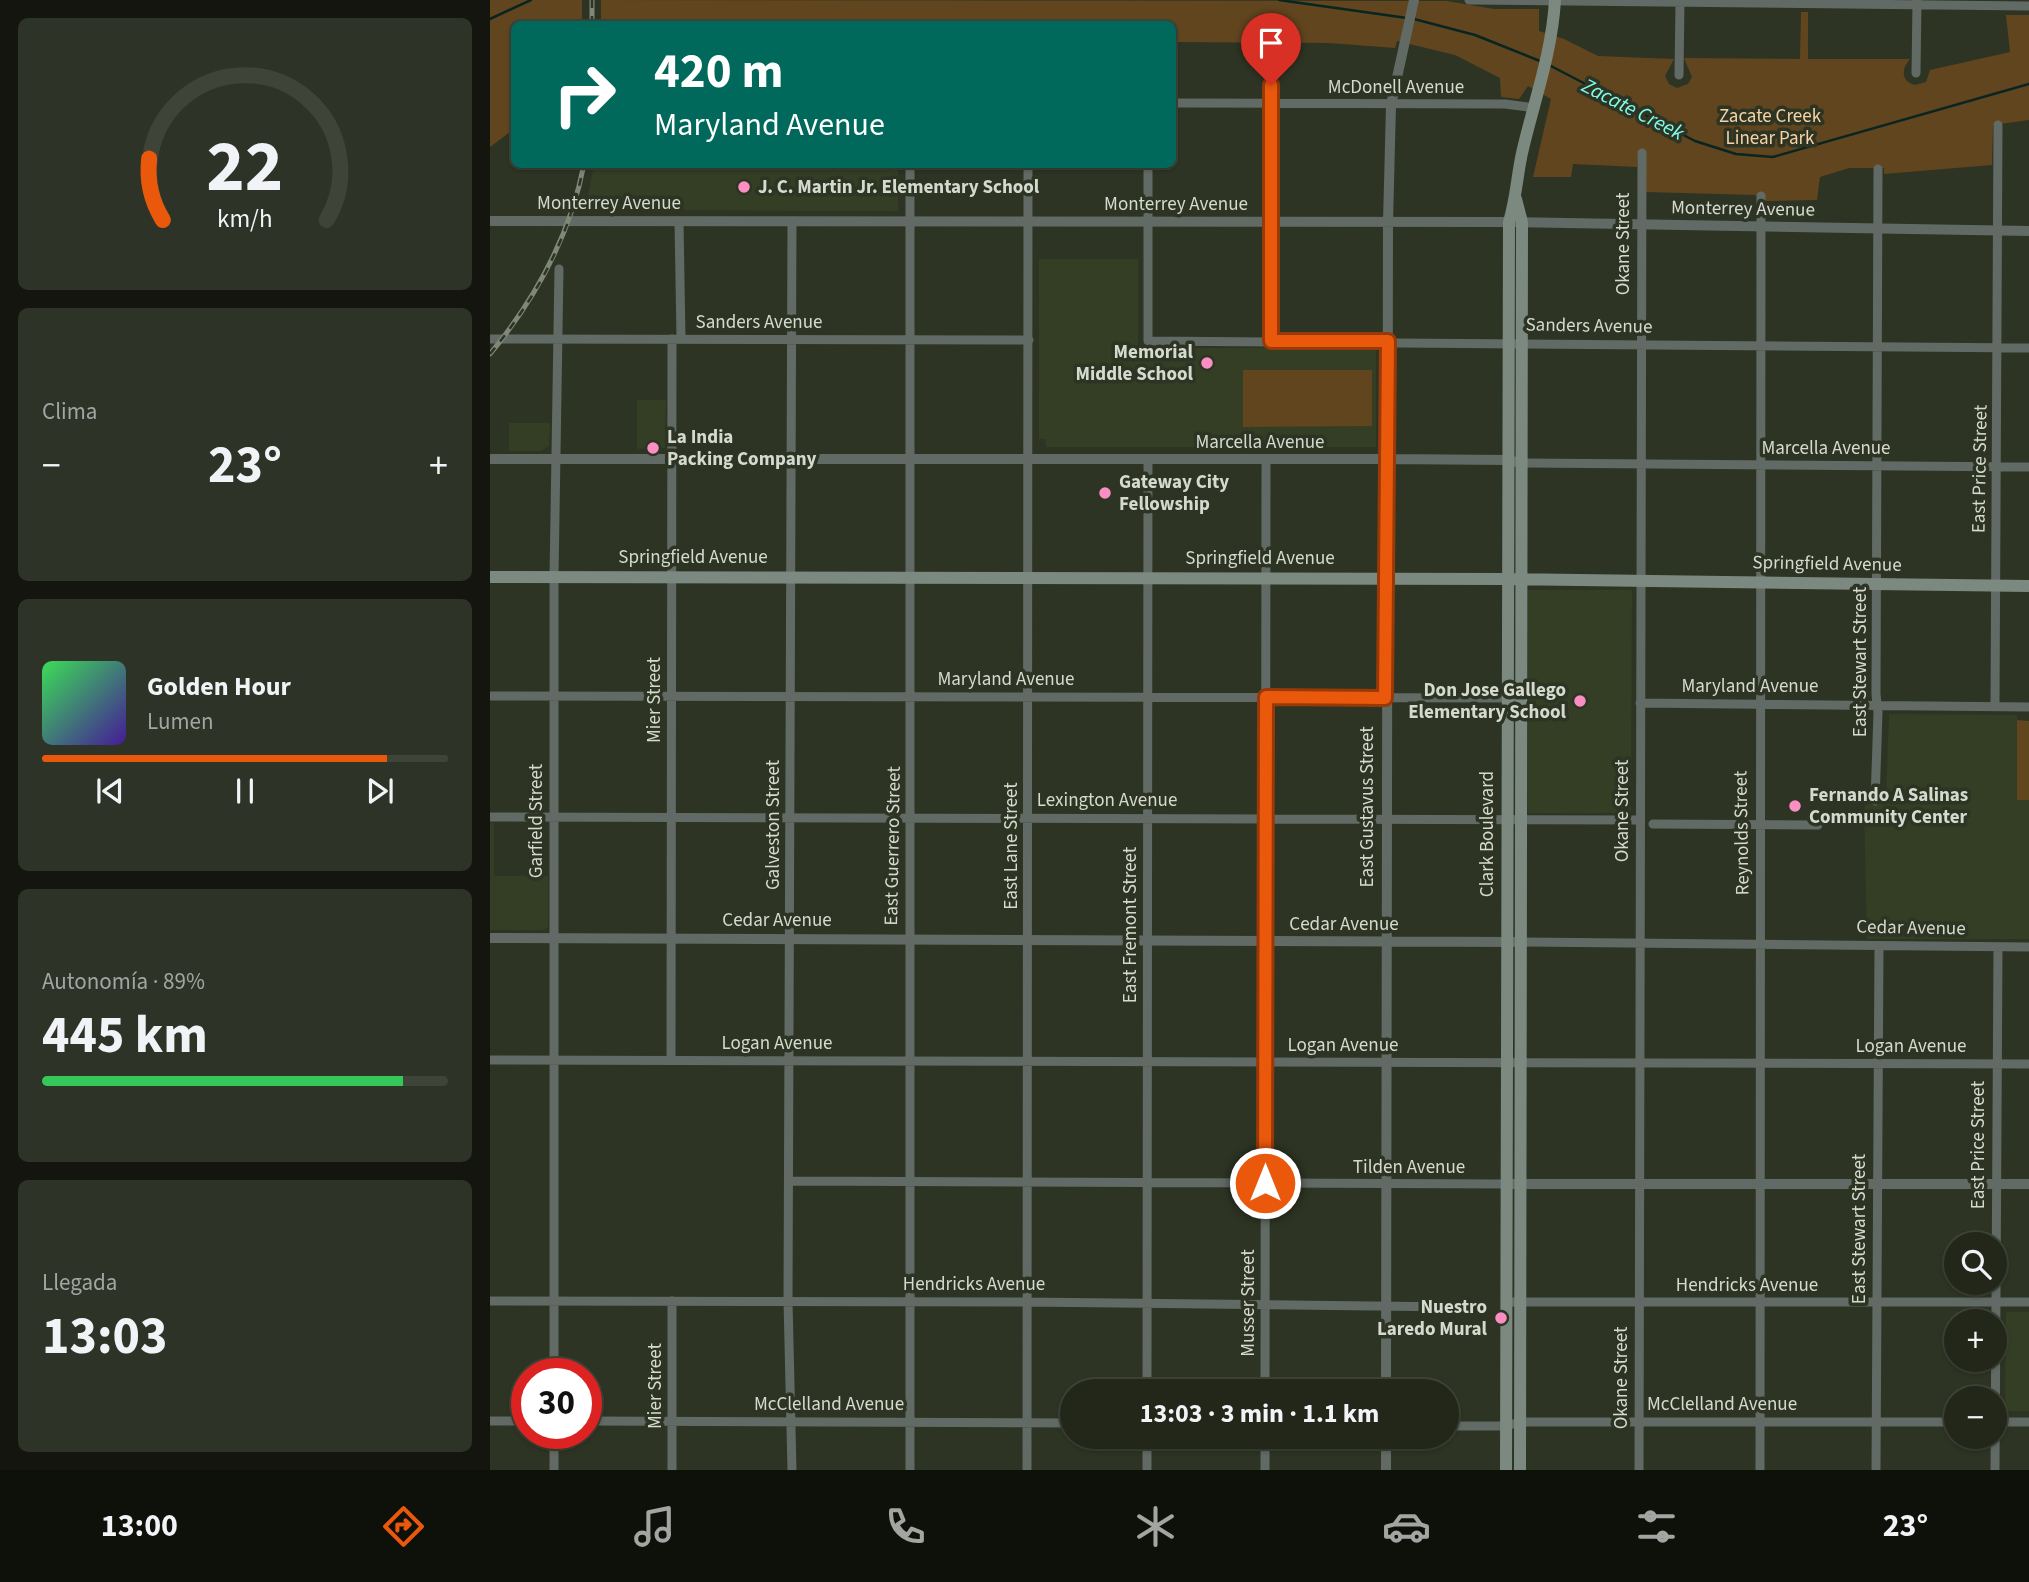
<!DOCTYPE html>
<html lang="es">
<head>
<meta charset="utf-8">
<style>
  :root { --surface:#22271a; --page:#2e3327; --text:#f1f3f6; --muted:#a2a5a2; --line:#3f4439; --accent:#ea580c }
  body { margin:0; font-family:"Source Sans 3",sans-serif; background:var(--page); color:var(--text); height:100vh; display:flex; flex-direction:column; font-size:26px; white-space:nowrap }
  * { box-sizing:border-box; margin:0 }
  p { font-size:23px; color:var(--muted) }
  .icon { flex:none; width:38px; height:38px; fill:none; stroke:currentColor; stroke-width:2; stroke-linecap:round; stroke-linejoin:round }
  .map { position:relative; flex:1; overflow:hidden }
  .side { display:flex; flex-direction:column; gap:18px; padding:18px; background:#13150e; width:490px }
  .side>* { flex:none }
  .banner { position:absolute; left:21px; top:21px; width:665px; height:147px; border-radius:10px; box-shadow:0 2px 5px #0004,0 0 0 2px var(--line); background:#00695c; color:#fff; overflow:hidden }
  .buttons { position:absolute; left:1454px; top:1232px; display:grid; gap:14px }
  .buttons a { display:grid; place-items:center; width:63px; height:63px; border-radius:50%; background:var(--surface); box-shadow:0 2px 5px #0004,0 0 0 2px var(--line); font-size:35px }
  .speed { position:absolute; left:21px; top:1358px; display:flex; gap:14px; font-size:35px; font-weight:700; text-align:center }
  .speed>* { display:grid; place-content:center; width:91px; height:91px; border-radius:50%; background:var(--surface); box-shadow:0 2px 5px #0004,0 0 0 2px var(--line); line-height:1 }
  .speed .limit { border:10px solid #d22; background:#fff; color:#111 }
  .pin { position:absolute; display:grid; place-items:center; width:60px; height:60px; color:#fff; margin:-72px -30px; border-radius:50% 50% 50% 0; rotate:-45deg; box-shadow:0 0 7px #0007 }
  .pin .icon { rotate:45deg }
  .me { position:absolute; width:77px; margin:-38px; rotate:0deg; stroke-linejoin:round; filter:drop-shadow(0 0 5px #0008) }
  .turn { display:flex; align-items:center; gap:24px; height:147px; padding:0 28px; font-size:32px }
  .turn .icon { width:91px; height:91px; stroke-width:2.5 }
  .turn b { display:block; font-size:49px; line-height:60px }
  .big { font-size:52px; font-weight:700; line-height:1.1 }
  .side .tile { flex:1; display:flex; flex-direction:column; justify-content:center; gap:10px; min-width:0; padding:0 24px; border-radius:10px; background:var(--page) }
  .side .dial { align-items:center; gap:0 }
  .dial svg { height:182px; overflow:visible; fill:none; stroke:var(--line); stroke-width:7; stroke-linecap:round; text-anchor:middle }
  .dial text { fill:var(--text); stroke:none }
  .song { display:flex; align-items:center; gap:21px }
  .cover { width:84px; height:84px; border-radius:10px; background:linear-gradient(135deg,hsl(130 70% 55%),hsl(260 70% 35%)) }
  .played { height:7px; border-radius:4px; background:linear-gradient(90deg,var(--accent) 85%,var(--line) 85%) }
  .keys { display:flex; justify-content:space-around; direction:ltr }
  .heat { display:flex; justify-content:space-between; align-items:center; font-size:38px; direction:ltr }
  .charge { height:10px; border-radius:5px; background:linear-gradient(90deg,#34c759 89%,var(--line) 0) }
  .trip { position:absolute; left:570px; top:1379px; width:399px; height:70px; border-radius:35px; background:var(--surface); box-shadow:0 2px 5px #0004,0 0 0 2px var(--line); font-weight:700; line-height:70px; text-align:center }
  .tabs { display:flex; height:112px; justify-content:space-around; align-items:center; background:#0e100a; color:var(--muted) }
  .tabs .icon { width:49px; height:49px }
  .tabs .selected { color:var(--accent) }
  .tabs b { font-size:32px; color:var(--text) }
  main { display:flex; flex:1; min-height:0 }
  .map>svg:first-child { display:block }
  .built { fill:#333e25 }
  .green { fill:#61451f }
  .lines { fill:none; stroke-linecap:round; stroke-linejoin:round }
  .stream { stroke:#082521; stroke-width:2.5 }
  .minor { stroke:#616a64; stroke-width:9 }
  .tertiary { stroke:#616a64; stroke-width:10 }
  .secondary { stroke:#7c8980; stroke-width:12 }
  .rail-casing { stroke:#808678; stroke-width:5 }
  .rail { stroke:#2d3423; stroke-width:2.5; stroke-dasharray:8; stroke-linecap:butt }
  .route-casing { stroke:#983908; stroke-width:18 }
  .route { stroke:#ea580c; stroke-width:12 }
  .poi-dot { fill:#fb8fc4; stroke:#2d3423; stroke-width:2.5 }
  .labels { text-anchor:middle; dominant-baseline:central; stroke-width:7; stroke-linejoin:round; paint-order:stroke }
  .street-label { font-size:19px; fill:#d5dacf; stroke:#2d3423 }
  .park-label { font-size:19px; fill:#f7d2a5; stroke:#2d3423 }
  .poi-label { font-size:19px; font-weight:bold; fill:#d5dacf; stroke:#2d3423; text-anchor:start }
  .water-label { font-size:21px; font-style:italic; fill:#7dfeea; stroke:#2d3423 }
</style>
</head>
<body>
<main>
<section class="side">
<div class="tile dial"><svg viewBox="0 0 100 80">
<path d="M14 69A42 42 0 1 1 86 69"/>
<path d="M14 69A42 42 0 0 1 8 42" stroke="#ea580c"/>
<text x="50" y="56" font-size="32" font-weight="700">22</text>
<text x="50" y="72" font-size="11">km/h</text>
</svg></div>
<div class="tile"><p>Clima</p>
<div class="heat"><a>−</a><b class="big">23°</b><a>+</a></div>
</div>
<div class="tile">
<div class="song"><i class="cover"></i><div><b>Golden Hour</b><p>Lumen</p></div></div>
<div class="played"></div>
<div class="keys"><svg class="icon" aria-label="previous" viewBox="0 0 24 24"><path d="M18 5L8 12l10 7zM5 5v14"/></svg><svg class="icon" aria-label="pause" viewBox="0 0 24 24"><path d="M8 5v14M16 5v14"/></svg><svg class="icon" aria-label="next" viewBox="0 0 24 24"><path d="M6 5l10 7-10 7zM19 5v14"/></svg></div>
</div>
<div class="tile"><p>Autonomía · 89%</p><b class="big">445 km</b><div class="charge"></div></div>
<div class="tile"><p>Llegada</p><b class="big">13:03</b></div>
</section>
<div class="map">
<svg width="1539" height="1470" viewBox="0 0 1539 1470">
  <rect width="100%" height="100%" fill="#2d3423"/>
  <path class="built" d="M104,165H408V211L95,210Z
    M549,259H648V348H886V447H556V439H549Z
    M147,400H176L175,448L147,449Z
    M19,423H60L59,446L51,451H19Z
    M1038,590H1142L1141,813H1038Z
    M1399,714L1527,715V799L1539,800V939H1377L1374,809L1379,796H1396Z
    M0,823H4V876H58V927L54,930H0Z
    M1516,1312H1539V1411H1515Z"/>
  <path class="green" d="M0,0H92V24H24V129L0,147Z
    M111,0L957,1L1004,9H1049V31L1074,39L1108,56L1184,59L1175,76L1179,84L1187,88L1198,84L1202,77L1194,58L1310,59L1311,12H1318V59H1420C1411,69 1411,81 1425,85L1436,82L1440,70L1520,52L1516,15H1539V120L1503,125L1502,165L1394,174V168H1359L1330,177L1327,200L1277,201L1265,195L1156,192V152H1148L1147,167L1083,164L1081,177H1043L1061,99L1038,86L1029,99L1011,97L1010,78L965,55L907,41L905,48L839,43L683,42L682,24H405L391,20L383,24H111Z
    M753,370H882V426L753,427Z
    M1527,720L1539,721V800H1527Z"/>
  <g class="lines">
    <path class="stream" d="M789,0L917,18
      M0,19L41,0
      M924,19L985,35L1050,61
      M1059,65L1205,141L1246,154L1283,157L1539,84"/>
    <path class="minor" d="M979,0L1539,6
      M1426,73L1427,1
      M1189,75L1190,2
      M682,103L1015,104L1045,108
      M658,164V341L1539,348
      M189,221L191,339
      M302,221L298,1301L302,1470
      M0,339L539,340
      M781,341L782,47
      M1031,463L1539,467
      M0,696L1024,698
      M1150,703L1539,707
      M1505,706L1508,125
      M1385,801L1388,713L1386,694L1388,169
      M0,817L1150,820
      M1163,824L1328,825
      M1031,942L1539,947
      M0,1060L1539,1064
      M181,1060L182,339
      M300,1181L1016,1184
      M0,1301L537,1302L967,1307
      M1016,1302H1539
      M64,1374V577L69,269
      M657,1391L658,459
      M775,1391L776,459
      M0,1421H37
      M96,1421L583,1423
      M1505,1422H1539
      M957,1426H1016L1030,1422H1466
      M775,1437V1470
      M64,1470V1433
      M182,1470V1301
      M420,1470V164
      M537,1470L538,164
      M657,1470V1437
      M1149,1470L1152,153
      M1270,1470L1271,196
      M1386,1470L1389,946
      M1505,1470L1508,947"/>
    <path class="tertiary" d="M0,221L1019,222L1539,231
      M0,459H897L1017,460L1031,463
      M0,938L1023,942
      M1016,1184H1539
      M896,1391L898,223L901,105L924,0
      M896,1437V1470"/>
    <path class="secondary" d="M1026,199L1032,222L1030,1470
      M0,577L1017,579L1539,586
      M1016,1470L1019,222C1026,199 1027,176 1032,153C1044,101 1062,53 1065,0"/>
    <g class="rail-casing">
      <path id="rail" d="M102,24V0
        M0,354C46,298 80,237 94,164"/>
    </g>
    <use href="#rail" class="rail"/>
  </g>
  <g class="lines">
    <g class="route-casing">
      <path id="route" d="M775,1183L776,697L895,698L898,341H781V85"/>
    </g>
    <use href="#route" class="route"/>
  </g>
  <g class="poi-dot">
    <circle cx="254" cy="187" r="7"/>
    <circle cx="717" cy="363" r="7"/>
    <circle cx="163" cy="448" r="7"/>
    <circle cx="615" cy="493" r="7"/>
    <circle cx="1090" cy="701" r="7"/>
    <circle cx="1305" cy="806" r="7"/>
    <circle cx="1011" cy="1318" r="7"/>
  </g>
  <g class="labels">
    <g class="street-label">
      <text x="906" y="87">McDonell Avenue</text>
      <text x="119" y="203">Monterrey Avenue</text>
      <text x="686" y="204">Monterrey Avenue</text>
      <text transform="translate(1253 209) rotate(1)">Monterrey Avenue</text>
      <text transform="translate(1133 244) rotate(-90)">Okane Street</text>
      <text x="269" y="322">Sanders Avenue</text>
      <text transform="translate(1099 326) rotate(1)">Sanders Avenue</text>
      <text x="770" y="442">Marcella Avenue</text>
      <text x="1336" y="448">Marcella Avenue</text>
      <text transform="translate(1490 469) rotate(-89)">East Price Street</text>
      <text x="203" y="557">Springfield Avenue</text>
      <text x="770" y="558">Springfield Avenue</text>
      <text transform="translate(1337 564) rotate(1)">Springfield Avenue</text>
      <text transform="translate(1370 662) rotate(-90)">East Stewart Street</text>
      <text x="516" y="679">Maryland Avenue</text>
      <text x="1260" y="686">Maryland Avenue</text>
      <text transform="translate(164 700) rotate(-90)">Mier Street</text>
      <text x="617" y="800">Lexington Avenue</text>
      <text transform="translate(877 807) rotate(-90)">East Gustavus Street</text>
      <text transform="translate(1132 811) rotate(-90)">Okane Street</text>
      <text transform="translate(46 821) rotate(-90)">Garfield Street</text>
      <text transform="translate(283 825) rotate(-90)">Galveston Street</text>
      <text transform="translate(1252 833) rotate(-91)">Reynolds Street</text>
      <text transform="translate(997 834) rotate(-90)">Clark Boulevard</text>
      <text transform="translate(403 846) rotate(-89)">East Guerrero Street</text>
      <text transform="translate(521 846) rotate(-90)">East Lane Street</text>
      <text x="287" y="920">Cedar Avenue</text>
      <text x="854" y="924">Cedar Avenue</text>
      <text transform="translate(640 925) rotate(-90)">East Fremont Street</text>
      <text transform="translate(1421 928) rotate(1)">Cedar Avenue</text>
      <text x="287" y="1043">Logan Avenue</text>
      <text x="853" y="1045">Logan Avenue</text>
      <text x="1421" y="1046">Logan Avenue</text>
      <text transform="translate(1488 1145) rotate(-90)">East Price Street</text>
      <text x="919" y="1167">Tilden Avenue</text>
      <text transform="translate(1369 1229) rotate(-90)">East Stewart Street</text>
      <text x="484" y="1284">Hendricks Avenue</text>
      <text x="1257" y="1285">Hendricks Avenue</text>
      <text transform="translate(758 1303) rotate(-90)">Musser Street</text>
      <text transform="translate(1131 1378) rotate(-90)">Okane Street</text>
      <text transform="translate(165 1386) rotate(-90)">Mier Street</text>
      <text x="339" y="1404">McClelland Avenue</text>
      <text x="1232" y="1404">McClelland Avenue</text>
    </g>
    <g class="park-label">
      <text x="1280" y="116">Zacate Creek<tspan x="1280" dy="22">Linear Park</tspan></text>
    </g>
    <g class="poi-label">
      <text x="268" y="187">J. C. Martin Jr. Elementary School</text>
      <text x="703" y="352" text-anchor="end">Memorial<tspan x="703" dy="22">Middle School</tspan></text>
      <text x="177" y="437">La India<tspan x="177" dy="22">Packing Company</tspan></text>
      <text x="629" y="482">Gateway City<tspan x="629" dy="22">Fellowship</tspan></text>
      <text x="1076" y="690" text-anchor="end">Don Jose Gallego<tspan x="1076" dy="22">Elementary School</tspan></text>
      <text x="1319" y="795">Fernando A Salinas<tspan x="1319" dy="22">Community Center</tspan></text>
      <text x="997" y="1307" text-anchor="end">Nuestro<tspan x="997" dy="22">Laredo Mural</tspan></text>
    </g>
    <g class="water-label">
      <text transform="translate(1143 109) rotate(27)">Zacate Creek</text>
    </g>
  </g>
</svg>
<div class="buttons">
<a><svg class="icon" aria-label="search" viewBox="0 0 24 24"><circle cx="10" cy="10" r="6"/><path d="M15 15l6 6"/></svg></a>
<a>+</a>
<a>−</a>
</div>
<div class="speed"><div class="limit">30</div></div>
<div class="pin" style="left:781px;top:85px;background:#d93025"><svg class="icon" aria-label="arrive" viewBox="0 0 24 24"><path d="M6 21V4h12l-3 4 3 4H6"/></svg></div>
<svg class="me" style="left:775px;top:1183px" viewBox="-20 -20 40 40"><circle r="17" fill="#ea580c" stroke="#fff" stroke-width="3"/><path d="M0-11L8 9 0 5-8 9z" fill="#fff"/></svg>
<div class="trip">13:03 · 3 min · 1.1 km</div>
<div class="banner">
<div class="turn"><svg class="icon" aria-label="right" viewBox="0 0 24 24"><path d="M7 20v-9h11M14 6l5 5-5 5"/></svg><div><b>420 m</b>Maryland Avenue</div></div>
</div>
</div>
</main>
<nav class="tabs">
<b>13:00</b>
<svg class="icon selected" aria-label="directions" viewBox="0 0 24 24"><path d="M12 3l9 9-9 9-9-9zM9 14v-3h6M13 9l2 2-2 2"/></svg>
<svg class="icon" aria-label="music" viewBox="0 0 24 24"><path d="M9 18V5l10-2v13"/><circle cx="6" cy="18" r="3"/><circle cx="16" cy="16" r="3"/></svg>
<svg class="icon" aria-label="phone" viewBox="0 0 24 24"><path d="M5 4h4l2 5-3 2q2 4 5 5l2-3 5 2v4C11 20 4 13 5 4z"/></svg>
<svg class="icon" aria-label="climate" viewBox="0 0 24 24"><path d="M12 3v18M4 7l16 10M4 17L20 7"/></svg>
<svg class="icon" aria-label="car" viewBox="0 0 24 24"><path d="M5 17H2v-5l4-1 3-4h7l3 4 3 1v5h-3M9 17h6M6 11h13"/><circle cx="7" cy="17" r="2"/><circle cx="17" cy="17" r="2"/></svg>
<svg class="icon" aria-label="filters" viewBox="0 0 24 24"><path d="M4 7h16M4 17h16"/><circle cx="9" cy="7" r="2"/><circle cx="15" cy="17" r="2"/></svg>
<b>23°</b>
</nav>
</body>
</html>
